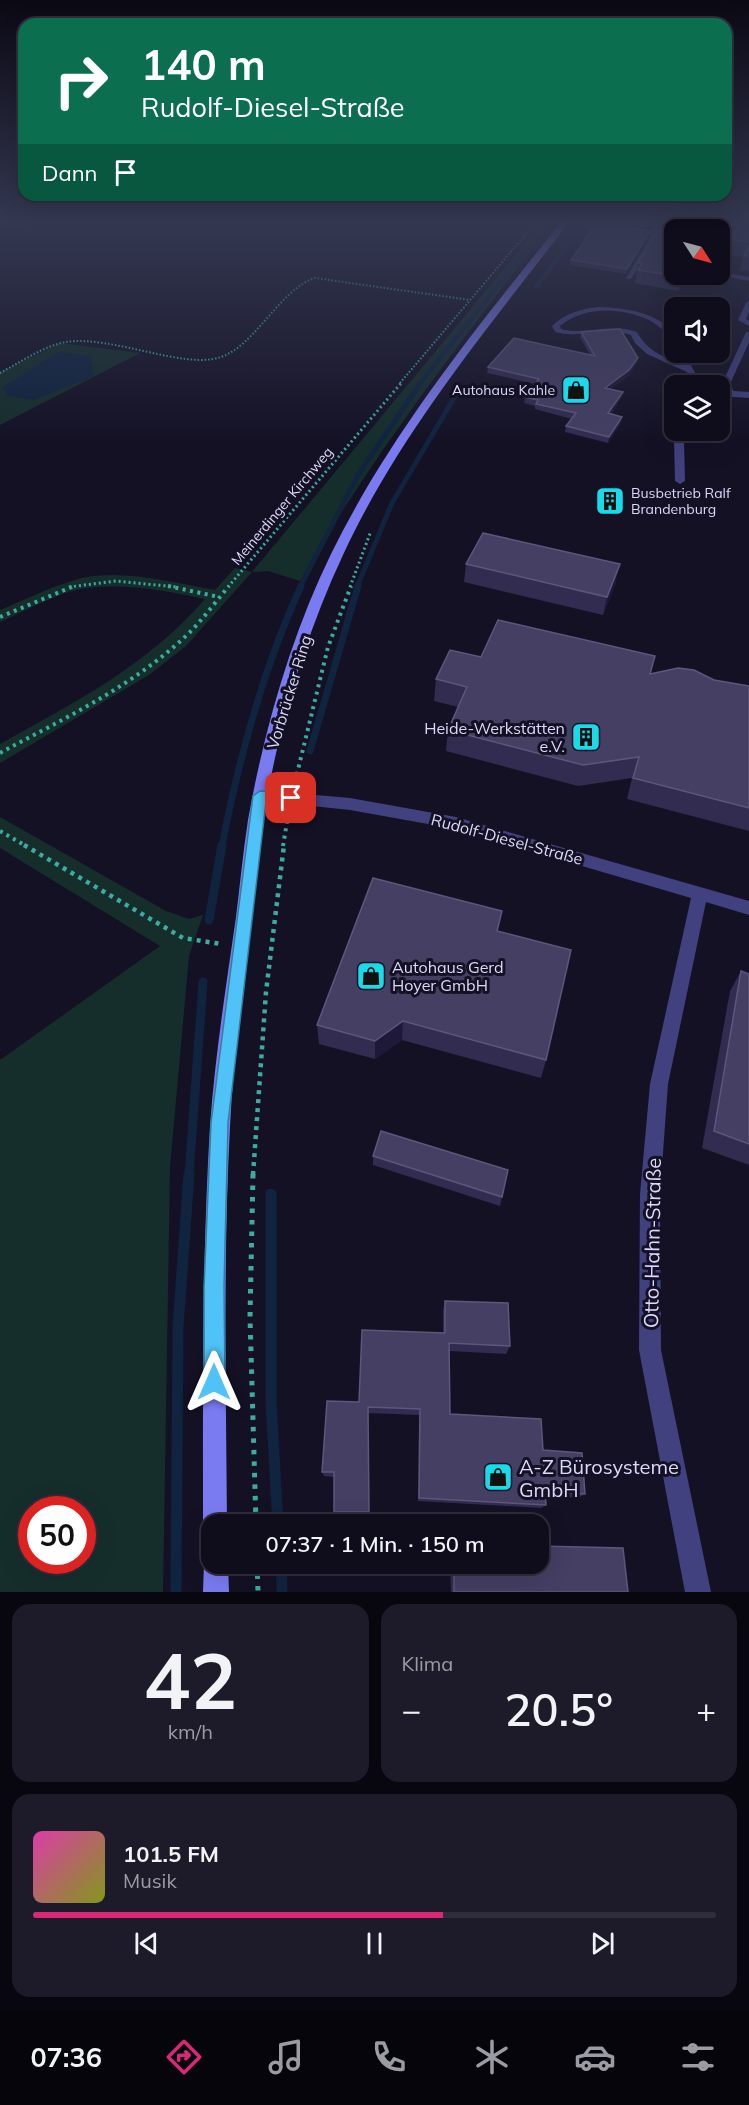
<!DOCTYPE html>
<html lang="de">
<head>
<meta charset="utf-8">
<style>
  :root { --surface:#0f0d1c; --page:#1d1b29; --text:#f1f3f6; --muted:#9b9ca3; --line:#2f2d3b; --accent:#db2777 }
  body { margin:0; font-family:Mulish,sans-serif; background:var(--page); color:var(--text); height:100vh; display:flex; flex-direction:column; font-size:22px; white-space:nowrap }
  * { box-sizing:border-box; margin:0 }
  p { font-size:20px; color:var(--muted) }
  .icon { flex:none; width:33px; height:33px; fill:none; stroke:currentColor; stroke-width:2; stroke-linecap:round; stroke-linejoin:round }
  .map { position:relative; height:1592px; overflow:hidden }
  .drawer { display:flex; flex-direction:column; gap:12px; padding:12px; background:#08070f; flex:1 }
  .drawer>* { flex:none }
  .hud { position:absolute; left:18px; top:18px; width:714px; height:183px; border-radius:18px; box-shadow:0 6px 24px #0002,0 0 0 2px var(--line); background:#0b6e4f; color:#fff; overflow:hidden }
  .needle { width:39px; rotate:126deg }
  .fabs { position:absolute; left:664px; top:219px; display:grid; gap:12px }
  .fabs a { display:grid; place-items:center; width:66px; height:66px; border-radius:12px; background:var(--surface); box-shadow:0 6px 24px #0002,0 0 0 2px var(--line); font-size:30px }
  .speed { position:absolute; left:18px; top:1496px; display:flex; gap:12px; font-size:30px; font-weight:700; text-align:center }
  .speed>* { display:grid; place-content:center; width:78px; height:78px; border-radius:50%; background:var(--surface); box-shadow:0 6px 24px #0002,0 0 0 2px var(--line); line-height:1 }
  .speed .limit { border:9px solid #d22; background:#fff; color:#111 }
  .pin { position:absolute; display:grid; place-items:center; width:51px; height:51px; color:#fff; margin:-26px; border-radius:12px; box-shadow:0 3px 9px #0006 }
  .me { position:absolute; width:66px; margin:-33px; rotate:0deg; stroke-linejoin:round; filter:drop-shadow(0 0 4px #0008) }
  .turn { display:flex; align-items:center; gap:21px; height:126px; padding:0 24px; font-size:27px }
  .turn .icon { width:78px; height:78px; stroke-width:2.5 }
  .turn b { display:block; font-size:42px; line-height:51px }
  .then { display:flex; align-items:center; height:57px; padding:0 24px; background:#0003; gap:12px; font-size:22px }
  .big { font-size:45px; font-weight:600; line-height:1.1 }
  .drawer .card { flex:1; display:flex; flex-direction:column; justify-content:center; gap:9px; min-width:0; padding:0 21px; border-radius:18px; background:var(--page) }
  .drawer .dial { align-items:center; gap:0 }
  .dial b { font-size:78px; line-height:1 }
  .song { display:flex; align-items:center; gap:18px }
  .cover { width:72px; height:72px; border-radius:9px; background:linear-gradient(135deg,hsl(320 70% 55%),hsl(70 70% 35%)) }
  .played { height:6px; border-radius:3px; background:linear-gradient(90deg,var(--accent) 60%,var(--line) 60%) }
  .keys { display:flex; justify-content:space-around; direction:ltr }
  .heat { display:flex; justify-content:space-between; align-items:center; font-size:33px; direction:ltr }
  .drawer .tiles { flex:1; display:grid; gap:12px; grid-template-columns:1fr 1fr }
  .card:last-child { grid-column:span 2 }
  .trip { position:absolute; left:201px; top:1514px; width:348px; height:60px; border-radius:18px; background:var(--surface); box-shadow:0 6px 24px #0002,0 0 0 2px var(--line); font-weight:600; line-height:60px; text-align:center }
  .tab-bar { display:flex; height:96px; justify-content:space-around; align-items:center; background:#06050b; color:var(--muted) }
  .tab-bar .icon { width:42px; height:42px }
  .tab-bar .on { color:var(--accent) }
  .tab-bar b { font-size:27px; color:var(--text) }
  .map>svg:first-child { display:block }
  .green { fill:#152e2c; fill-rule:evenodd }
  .water { fill:#10233f }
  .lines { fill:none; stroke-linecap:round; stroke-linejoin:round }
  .stream-far4 { stroke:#10233f; stroke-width:4.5 }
  .stream-far3 { stroke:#10233f; stroke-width:5 }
  .stream-far2 { stroke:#10233f; stroke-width:7 }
  .stream-far1 { stroke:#10233f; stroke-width:9 }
  .stream { stroke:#10233f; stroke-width:11 }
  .path-far4 { stroke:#3caca1; stroke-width:2; stroke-dasharray:1.5 2; stroke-linecap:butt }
  .path-far3 { stroke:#3caca1; stroke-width:3; stroke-dasharray:2 3; stroke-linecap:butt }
  .path-far2 { stroke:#3caca1; stroke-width:4; stroke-dasharray:3 4.5; stroke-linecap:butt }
  .path-far1 { stroke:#3caca1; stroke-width:4.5; stroke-dasharray:4 5; stroke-linecap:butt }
  .path { stroke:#3caca1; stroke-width:5; stroke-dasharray:4.5 7; stroke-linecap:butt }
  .service { fill:#41417f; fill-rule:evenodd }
  .minor { fill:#41417f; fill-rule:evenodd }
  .secondary { fill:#7a7bf1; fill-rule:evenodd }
  .wall { fill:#322c51 }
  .shaded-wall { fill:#1e1938 }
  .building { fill:#443f63; stroke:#5c577b; stroke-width:1.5 }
  .route { fill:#4fc3f7; stroke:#337fa1; stroke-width:1.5 }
  .labels { text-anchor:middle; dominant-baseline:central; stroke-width:6; stroke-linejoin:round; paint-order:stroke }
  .far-poi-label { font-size:14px; fill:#dcd9fb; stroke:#141125; text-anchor:end }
  .far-street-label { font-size:14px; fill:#dcd9fb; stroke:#141125 }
  .street-label { font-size:16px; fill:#dcd9fb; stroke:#141125 }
  .poi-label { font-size:16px; fill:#dcd9fb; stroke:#141125; text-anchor:end }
  .near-street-label { font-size:20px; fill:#dcd9fb; stroke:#141125 }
  .near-poi-label { font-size:20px; fill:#dcd9fb; stroke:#141125; text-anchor:start }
</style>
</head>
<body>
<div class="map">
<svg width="749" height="1592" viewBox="0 0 749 1592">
  <rect width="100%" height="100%" fill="#141125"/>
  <path class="green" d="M544,221H553C465,337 372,454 300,581L268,571L252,572L186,646L149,675L0,763V744C75,702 147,666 205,599C164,590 110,580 68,592C45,600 22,612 0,622V610C27,599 54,585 82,578C125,569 173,583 215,590L235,568L252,572Z
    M60,343L140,353L0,425V372Z
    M0,817L166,911L189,919L203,915L189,956L170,1167L163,1592H0V1060L160,946L0,848ZM32,1509H82V1560H32Z"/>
  <path class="water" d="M58,352L91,356L94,376L34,400L8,396L2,388Z"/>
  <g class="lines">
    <path class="stream-far4" d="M536,287L587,221
      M420,383L550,221"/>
    <path class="stream-far3" d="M300,587L358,475L421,382
      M357,587L392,503L457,393"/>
    <path class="stream-far2" d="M310,751L358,586
      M222,846C239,757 263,669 301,586"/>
    <path class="stream-far1" d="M209,920L222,845
      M189,1175L203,982"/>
    <path class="stream" d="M271,1194V1403L278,1524
      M281,1563L282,1592
      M176,1592L178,1327L189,1174"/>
    <path class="path-far4" d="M0,373C21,362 43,346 66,342C112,335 184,370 221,357C256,345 279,290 315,278L470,300
      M400,383L537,221"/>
    <path class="path-far3" d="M69,587L116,581L177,587
      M228,587L402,382
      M350,587L371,531"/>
    <path class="path-far2" d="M168,586L219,597
      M0,617L74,586
      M0,753C65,718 137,684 190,632C204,618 216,601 229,586
      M295,782L328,647L351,586
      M0,831L26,846
      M283,846L288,816"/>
    <path class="path-far1" d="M24,845L183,938L221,944
      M253,1175L266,992L284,845"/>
    <path class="path" d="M253,1174L250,1317L256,1524
      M257,1563L258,1592"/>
    <path class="service" d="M657,221H663L657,231V237L631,279H627L626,278L651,237V231Z
      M739,221L743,223L723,262L720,264V256Z
      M720,272L749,277V281L718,275Z
      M749,301V312L746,319L749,321V326L738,320L746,303Z
      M599,307C626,308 655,312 675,333V339C666,334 659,325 649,320C621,307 584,306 560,326L561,329C587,336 608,322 637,332C647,351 664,357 683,365L677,352H684L702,386H694L687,372L647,354L635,343L631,335C606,326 582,339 555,332L552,326C566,313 580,309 599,307Z
      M746,332H749V342L730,384L734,392L727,394L722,384Z"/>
    <path class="minor" d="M728,221L749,223V227L729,223Z
      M720,390L749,392V398L720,396Z
      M680,430H690L684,440L685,481L680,484L675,481L674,440Z
      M260,790L350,798L456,817L749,901V915L706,902L668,1084L660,1194L661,1350L711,1592H685L639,1350L640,1194L650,1084L691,898L456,829L350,810L255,800L252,796L255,792Z"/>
    <path class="secondary" d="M562,221H570C488,328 400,432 343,555C304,638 277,731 263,822C258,854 256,886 252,919C244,988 233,1057 230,1127C223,1259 226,1392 227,1524H212V1535L206,1533L203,1524C203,1391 202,1258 210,1126C215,1056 226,987 236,917C240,885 243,852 248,820C264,730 291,636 331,554C391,432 478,326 562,221Z
      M212,1552V1563H228L229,1592H203L204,1563L207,1554Z"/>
  </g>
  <path class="wall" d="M749,223V272L740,270L743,257L729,255L733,240Z
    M650,231L649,236L626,274L570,265L571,260Z
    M638,263L675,274H687L678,291L635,283Z
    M581,332L638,358L636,364L628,376L610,389L621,398L611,414L621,423L608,443L565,432L566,426L572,419L535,409V406L524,403L525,397L535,384L487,373L488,367L590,355L580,337Z
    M466,564L616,582L603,615L464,582Z
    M481,657L714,680L749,686V831L627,799L632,778L578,786L446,751L448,730L458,707L434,701L436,679Z
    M498,931L546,1060L541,1078L402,1040L375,1059L319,1044L317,1025Z
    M741,971L749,974V1165L702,1148L730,991Z
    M373,1156L502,1197L500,1206L373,1165Z
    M445,1301L510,1346L506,1354L450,1351V1414L543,1450L585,1494L578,1498L546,1495V1505L541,1508L418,1501L419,1415L368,1413L369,1515L335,1516L334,1512V1477L324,1476L322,1472L359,1402L443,1333V1310Z
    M450,1563H538L628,1592H451Z"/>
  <path class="shaded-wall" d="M733,221H735L734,226L720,251L722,240Z
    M650,231L649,236L626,274L627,269Z
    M683,274H687L678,291L681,277Z
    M638,358L636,364L628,376L604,394L605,388Z
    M623,392L621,398L607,419L608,413Z
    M622,417L621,423L608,443L609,437Z
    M620,564L616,582L603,615L607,597Z
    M403,1021L402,1040L375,1059V1041Z"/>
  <path class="building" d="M704,221H733L722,240H720V230H699Z
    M597,222L650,231L627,269L571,260Z
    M742,222L749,223V242L733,240Z
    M662,224L695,230H675V274H683L681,277L638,270L642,263H638Z
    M749,245V256L744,255Z
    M620,329L638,358L629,370L605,388L623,392L608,413L622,417L609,437L566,426L576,413L536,404L538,400L525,397L539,379L488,367L514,338L595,356L581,332Z
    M483,533L620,564L607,597L466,564Z
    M498,620L655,656L650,674L678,668L694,670L714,680L749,686V808L633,778L639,757L583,765L448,730L467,687L436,679L450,650L481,657Z
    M373,878L502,911L497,931L571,950L546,1060L403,1021L375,1041L317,1025Z
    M741,971L749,974V1144L714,1131Z
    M381,1131L508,1170L502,1197L373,1156Z
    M445,1301L508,1303L510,1346L449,1343L450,1414L541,1419L543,1450L582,1453L585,1494L545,1491L546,1505L419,1498L420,1409L368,1407L369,1512H334V1472H322L327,1401L359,1402L362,1330L445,1333Z
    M538,1546L623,1548L628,1592H454V1563H538Z"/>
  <linearGradient id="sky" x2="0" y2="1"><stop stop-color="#0b0914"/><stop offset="0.5" stop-color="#343851"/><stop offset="1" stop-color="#343851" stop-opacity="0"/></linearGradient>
  <rect width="749" height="444" fill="url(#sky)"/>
  <path class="route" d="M260,791L291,792L298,798L291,803L266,802L228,1123L224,1287L225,1382L222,1389L214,1392L207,1389L204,1382V1287L211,1123L253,796Z"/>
  <defs>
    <g id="shop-square" transform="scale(1.5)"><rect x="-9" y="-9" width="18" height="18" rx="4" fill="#19dae8" stroke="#141125"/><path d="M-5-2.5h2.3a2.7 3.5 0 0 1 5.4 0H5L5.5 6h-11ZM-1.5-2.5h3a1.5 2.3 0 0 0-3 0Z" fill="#111"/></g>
    <g id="building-square" transform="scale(1.5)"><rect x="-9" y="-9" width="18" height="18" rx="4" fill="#19dae8" stroke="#141125"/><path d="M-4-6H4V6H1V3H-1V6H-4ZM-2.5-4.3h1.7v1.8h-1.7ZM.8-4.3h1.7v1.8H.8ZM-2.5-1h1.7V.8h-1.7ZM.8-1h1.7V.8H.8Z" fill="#111"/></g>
  </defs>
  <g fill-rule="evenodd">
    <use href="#shop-square" x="576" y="390"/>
    <use href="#building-square" x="610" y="501"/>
    <use href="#building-square" x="586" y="737"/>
    <use href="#shop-square" x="371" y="976"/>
    <use href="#shop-square" x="498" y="1477"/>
  </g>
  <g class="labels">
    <g class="far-poi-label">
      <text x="555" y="390">Autohaus Kahle</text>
      <text x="631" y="493" text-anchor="start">Busbetrieb Ralf<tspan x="631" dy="16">Brandenburg</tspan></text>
    </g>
    <g class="far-street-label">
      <text transform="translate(282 506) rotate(-50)">Meinerdinger Kirchweg</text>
    </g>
    <g class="street-label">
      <text transform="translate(289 692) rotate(-73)">Vorbrücker Ring</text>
      <text transform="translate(507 839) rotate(15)">Rudolf-Diesel-Straße</text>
    </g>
    <g class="poi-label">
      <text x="565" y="728">Heide-Werkstätten<tspan x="565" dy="18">e.V.</tspan></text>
      <text x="392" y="967" text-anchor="start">Autohaus Gerd<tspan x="392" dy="18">Hoyer GmbH</tspan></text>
    </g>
    <g class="near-street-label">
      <text transform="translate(652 1243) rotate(-89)">Otto-Hahn-Straße</text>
    </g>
    <g class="near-poi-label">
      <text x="519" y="1466">A-Z Bürosysteme<tspan x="519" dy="23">GmbH</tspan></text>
    </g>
  </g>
</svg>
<div class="fabs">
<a><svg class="needle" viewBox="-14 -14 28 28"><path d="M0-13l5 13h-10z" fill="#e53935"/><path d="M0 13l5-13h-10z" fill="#9b9ca3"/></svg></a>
<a><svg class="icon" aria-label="sound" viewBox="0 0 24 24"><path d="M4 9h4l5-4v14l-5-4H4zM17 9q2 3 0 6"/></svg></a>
<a><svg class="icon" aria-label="layers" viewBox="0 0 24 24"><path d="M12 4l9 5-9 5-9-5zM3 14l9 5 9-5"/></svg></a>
</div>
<div class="speed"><div class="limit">50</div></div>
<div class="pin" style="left:291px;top:798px;background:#d93025"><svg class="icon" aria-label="arrive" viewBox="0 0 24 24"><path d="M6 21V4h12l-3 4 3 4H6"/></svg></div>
<svg class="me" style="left:214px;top:1382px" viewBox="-20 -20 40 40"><path d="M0-17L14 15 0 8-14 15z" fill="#4fc3f7" stroke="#fff" stroke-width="4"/></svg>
<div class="trip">07:37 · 1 Min. · 150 m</div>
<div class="hud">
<div class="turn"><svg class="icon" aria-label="right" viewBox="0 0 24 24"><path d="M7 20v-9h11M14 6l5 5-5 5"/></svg><div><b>140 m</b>Rudolf-Diesel-Straße</div></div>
<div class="then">Dann<svg class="icon" aria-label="arrive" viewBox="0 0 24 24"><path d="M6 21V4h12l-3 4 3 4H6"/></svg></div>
</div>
</div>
<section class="drawer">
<div class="tiles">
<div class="card dial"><b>42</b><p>km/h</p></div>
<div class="card"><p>Klima</p>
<div class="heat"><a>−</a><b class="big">20.5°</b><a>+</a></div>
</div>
<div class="card">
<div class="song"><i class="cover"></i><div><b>101.5 FM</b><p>Musik</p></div></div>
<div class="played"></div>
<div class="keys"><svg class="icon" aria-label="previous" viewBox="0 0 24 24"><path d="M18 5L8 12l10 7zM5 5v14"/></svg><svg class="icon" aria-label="pause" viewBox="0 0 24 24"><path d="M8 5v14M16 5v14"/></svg><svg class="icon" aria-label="next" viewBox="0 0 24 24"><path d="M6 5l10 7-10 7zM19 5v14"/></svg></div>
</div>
</div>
</section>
<nav class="tab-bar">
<b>07:36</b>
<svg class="icon on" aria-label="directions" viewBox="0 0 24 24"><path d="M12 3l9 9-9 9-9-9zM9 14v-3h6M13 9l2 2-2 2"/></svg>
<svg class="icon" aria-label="music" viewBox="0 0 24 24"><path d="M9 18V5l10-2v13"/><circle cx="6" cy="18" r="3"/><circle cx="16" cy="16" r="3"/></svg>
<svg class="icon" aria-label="phone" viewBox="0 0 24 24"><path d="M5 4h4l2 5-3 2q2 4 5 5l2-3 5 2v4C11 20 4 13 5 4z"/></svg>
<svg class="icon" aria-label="climate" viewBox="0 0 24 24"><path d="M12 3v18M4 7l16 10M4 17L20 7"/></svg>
<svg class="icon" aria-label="car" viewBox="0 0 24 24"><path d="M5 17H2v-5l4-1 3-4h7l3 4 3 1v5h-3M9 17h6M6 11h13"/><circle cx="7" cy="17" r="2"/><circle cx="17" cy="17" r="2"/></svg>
<svg class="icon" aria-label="filters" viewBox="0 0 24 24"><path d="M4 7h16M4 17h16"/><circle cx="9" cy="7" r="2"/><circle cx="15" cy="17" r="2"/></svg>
</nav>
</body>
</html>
